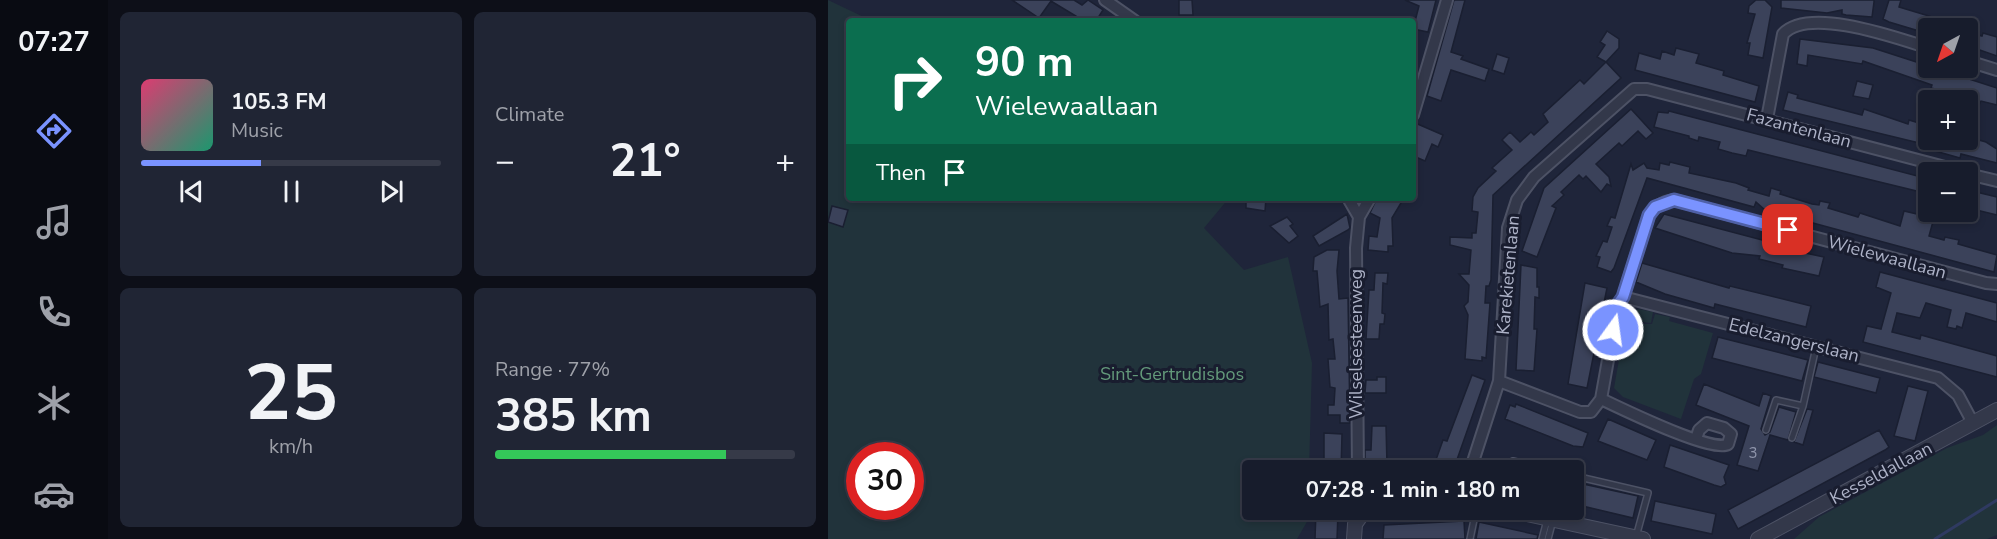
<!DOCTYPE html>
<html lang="en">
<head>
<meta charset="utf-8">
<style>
  :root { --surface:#171c2c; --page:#202534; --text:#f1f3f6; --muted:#9ea1a9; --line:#363a48; --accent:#7a93ff }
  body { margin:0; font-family:"Nunito Sans",sans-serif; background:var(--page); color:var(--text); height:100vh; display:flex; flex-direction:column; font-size:22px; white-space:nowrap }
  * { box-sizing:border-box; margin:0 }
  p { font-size:20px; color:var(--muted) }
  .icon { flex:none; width:33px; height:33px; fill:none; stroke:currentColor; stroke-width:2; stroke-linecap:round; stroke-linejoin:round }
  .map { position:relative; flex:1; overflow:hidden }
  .side { display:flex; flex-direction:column; gap:12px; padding:12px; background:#0d0f18; width:720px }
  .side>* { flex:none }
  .hud { position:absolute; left:18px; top:18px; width:570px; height:183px; border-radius:6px; box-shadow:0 3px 9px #0003,0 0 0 2px var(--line); background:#0b6e4f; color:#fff; overflow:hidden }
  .needle { width:39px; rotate:220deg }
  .controls { position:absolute; left:1090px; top:18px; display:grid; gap:12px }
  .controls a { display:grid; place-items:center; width:60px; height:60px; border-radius:6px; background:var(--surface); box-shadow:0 3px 9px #0003,0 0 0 2px var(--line); font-size:30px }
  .speed { position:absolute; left:18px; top:442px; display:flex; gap:12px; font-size:30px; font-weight:700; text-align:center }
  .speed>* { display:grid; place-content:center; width:78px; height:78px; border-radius:50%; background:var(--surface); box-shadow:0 3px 9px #0003,0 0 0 2px var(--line); line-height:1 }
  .speed .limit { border:9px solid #d22; background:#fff; color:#111 }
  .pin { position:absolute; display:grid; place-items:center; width:51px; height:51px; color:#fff; margin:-26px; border-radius:12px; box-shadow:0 3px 9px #0006 }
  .me { position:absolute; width:66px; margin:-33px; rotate:14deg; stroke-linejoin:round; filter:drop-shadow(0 0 4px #0008) }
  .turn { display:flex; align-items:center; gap:21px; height:126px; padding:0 30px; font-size:27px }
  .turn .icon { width:78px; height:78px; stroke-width:2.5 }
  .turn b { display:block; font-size:42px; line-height:51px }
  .then { display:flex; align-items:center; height:57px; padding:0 30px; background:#0003; gap:12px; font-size:22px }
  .big { font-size:45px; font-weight:700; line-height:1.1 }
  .side .tile { flex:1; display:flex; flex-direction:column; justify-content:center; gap:9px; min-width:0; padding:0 21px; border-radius:9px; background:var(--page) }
  .side .dial { align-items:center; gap:0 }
  .dial b { font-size:78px; line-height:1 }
  .song { display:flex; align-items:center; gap:18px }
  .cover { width:72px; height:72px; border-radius:9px; background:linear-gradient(135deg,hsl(340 70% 55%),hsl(160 70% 35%)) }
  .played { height:6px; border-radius:3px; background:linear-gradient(90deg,var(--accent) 40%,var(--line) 40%) }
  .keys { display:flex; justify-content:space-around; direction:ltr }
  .heat { display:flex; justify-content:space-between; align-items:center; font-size:33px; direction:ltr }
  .charge { height:9px; border-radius:4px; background:linear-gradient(90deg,#34c759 77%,var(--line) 0) }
  .side .tiles { flex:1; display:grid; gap:12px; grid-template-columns:repeat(2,1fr) }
  .trip { position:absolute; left:414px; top:460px; width:342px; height:60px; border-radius:6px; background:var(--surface); box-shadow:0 3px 9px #0003,0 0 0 2px var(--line); font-weight:700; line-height:60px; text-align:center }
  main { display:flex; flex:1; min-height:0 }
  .dock { display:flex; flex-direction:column; width:108px; justify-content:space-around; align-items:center; background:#090b12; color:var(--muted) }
  .dock .icon { width:42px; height:42px }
  .dock .selected { color:var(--accent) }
  .dock b { font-size:27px; color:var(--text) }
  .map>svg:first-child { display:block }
  .green { fill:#21333b; fill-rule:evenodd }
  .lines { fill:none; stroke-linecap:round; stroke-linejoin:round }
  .stream { stroke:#2f3a61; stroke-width:3 }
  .building { fill:#3b425a; stroke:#1a1f31; stroke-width:1.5 }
  .service-casing { stroke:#4d5265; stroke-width:8 }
  .minor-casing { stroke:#4d5265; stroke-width:14 }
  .tertiary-casing { stroke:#4d5265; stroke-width:16 }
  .service { stroke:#33384a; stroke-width:5 }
  .minor { stroke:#33384a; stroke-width:10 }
  .tertiary { stroke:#33384a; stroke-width:14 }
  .route-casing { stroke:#4f60a6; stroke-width:15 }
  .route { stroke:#7a93ff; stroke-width:10 }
  .labels { text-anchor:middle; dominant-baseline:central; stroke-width:6; stroke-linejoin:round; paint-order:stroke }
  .number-label { font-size:15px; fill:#9096ac }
  .street-label { font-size:18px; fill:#adb2c7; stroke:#191d2f }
  .park-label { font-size:18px; fill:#63997a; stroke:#191d2f }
</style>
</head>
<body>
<main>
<nav class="dock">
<b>07:27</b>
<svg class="icon selected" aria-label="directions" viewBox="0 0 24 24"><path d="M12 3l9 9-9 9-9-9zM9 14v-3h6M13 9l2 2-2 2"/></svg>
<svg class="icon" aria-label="music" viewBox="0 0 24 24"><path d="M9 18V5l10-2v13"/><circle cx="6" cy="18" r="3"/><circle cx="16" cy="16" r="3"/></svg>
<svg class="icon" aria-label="phone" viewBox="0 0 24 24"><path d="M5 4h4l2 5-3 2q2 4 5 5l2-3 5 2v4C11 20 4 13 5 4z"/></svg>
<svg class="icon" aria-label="climate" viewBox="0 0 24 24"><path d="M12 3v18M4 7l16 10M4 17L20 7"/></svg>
<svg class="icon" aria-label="car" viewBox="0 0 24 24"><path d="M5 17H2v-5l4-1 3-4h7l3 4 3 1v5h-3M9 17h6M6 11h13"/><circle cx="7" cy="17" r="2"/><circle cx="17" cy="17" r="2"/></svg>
</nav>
<section class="side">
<div class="tiles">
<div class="tile">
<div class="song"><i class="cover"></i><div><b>105.3 FM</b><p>Music</p></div></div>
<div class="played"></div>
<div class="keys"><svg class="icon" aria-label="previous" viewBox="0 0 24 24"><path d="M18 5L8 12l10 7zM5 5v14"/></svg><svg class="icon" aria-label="pause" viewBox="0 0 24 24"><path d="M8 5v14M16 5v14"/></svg><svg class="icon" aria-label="next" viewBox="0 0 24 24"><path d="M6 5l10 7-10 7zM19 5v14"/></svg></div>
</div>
<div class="tile"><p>Climate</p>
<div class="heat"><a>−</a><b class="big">21°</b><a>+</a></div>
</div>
<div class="tile dial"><b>25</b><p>km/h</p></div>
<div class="tile"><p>Range · 77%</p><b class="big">385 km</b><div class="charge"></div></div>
</div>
</section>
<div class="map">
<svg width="1169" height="539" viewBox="0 0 1169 539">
  <rect width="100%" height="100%" fill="#1f253a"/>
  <path class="green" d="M0,0L44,21H21V198H401L376,228L416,270L460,257L484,363L481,471H424V510H480V520L469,539H0ZM32,456H82V507H32Z
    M810,309L825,312L823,323L813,322L810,324H824L827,314L842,317L841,321L885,333L873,374L866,379L853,419L795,397L786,388L796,331L801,332L809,325L801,330L796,329L799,316Z
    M1169,425V535L1159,539H966L991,517L1119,448L1155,435Z"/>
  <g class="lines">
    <path class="stream" d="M1107,539L1169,500"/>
  </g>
  <path class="building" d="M184,0H246L254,5L260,0L275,10L268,21L264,18L256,21L223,1L211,18Z
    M351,0H364L365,15H351Z
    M577,0H608L600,32L585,29L591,6Z
    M626,0H637L623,52L635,56L633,59L661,69L657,81L623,70L613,101L599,96Z
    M928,0H937L944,7L935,58L920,55L922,43H919L927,14L920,13L921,6Z
    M953,0H1046V2L1044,17L1018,15L1014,14V10L999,13L953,8Z
    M1061,0H1073L1071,7L1134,26V28H1101V34L1061,22L1055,19Z
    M779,31L791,39V48L778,62L793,78L665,195L663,280L661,286H658L657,303H662L658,358L654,357V361L637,359L640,315L636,306L640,302L641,285L631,274H641L643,250L622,245V237L644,238V233H648L650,212L644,211L645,197L650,188L668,171L664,168L684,150L674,140L682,132L692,142L703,132L706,135L720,122L715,114L752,80L756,84L778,62L769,57L777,45L772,42Z
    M1155,33L1169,37V56L1146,48L1150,35L1154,36Z
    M972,39L1045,48L1169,88V105L1153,101L1151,105L1134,100V96L1103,88L1104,85L1035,61L1034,64L980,55L979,66L969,64Z
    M848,48L871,54L868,63L896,71L895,75L931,86L927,102L807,70L811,53L832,59L834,51L846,55Z
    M669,54L681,58L676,74L664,70Z
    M1029,81L1045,85L1041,99L1025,96Z
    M960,92L970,95L969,98L1034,115L1036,109L1080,124L1081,120L1101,126V140H1140V137L1158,142L1169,149V163L1133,154L1132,158L1107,151L1108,147L955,110Z
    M803,109L825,133L818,139L810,131L794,146L791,143L768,164L781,177L783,186L779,184L773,192L758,176L755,179L751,175L733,192L736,195L724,206L728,208L709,257L694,251L716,188Z
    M841,111L1101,179V194L920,150L918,156L904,153L890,149L892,142L871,137L870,141L861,138V136L826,127L830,112L840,113Z
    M585,122L615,135L610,147L604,144L597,161L590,158L585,165Z
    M842,162L862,167L861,173L908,183L921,188L920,190L941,196L943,188L953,191L952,194L984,204L991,205L992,201L1002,203L1000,208L1030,217L1032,213L1072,226L1076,211L1106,218L1101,236L1116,240L1117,237L1131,240L1130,244L1137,246L1169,255L1166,272L937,210L928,202L926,207L819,178L786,268L783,272L769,267L772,257L768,256L775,241L779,242L784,227L779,226L783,217L787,218L803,164L805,170L816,163L819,168L831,170L832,163L841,165Z
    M1140,190L1169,197V215L1140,208Z
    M418,198H438L437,211L418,208Z
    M549,198H576L564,218L565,246H560V252L540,250L541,236L549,237L552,218L542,213Z
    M4,206L20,210L15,227L0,222Z
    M519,214L522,228L520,230L491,246L485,236Z
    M836,214L964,248L963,250L996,257L991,276L954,268L955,265L931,259L932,256L904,253L827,228Z
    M459,217L465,224L462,226L470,236L461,243L442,226Z
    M499,250H511L509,271L511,299L520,298L522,423H512V415H500V405H506L507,388L502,387L500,359H507L505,339L501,340L500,304L492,307L489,271H485L486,257Z
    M814,263L901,288L902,286L983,306L978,327L887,304L886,308L837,294L808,282Z
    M693,265L709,268V287H711V298L707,297L706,329H709L706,371L688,370Z
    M1052,272L1169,303V322L1138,313L1134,328L1129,326L1128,329L1119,327L1123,310L1098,303L1092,318L1069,313L1064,332L1092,339L1093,335L1169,356V377L1035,342L1039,326L1053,329L1063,293L1048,287Z
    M547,273H560L559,284L555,283L554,313L557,314L556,324H552L551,339H538L541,290H546Z
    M757,283L779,288L759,388L740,384Z
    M890,337L980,360L974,381L884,358Z
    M990,362L1052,378L1048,393L986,377Z
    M644,375L657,380L625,471H604L615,440L619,441Z
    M549,377H558V393H537L538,380H549Z
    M876,384L931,406L935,393L943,396L933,429L937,435L942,432L951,407L968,412L960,440L942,435L930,471L909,465L921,426L868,405Z
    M1080,386L1100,391L1087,441L1066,436Z
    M688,404L760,433L755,447L745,446L677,419L682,405L687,407Z
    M979,409L985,410L975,445L966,442Z
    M780,419L828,440L819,460L770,441Z
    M544,426H558L559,465L537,463V450H543Z
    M1051,430L1061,447L1057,450L910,529L900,510Z
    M496,433L514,434L513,471H496Z
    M842,445L901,465L896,477L898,484L893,487L886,485L836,467Z
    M746,482L810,496L805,518L746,504Z
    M827,501L888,514L884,534L823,521Z
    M488,511L510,513L509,539H487Z
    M636,521L637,539H555L556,525Z
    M651,522L710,535L709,539H648Z"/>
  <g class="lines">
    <g class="service-casing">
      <path id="service" d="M938,430L948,400L975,406
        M964,438L975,406L988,347
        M685,461L726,471
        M747,476L820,493L808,537
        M642,539L648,510
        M714,539L719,520
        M720,539L725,520"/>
    </g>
    <g class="minor-casing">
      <path id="minor" d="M277,0L307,21
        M1140,61L1169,70
        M585,115L619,0
        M939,119L955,34C981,6 1069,38 1101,48
        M1140,174L1169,181
        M520,198L531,217
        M795,297L1110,378L1130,395L1145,423
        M671,381L752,412H763L773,399C792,408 886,454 900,444L903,434L896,428L879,423L871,430L868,439
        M773,399L790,304L795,297L821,215C828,206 834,202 846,200L1158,283L1169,284
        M530,471L528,248L531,217L542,198
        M642,471L671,381L680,228L689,200L706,177L806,89H819L1136,172"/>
    </g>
    <g class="tertiary-casing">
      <path id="tertiary" d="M680,510L815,539
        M526,539L527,524L537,510
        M930,539L1169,410"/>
    </g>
    <use href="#service" class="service"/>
    <use href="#minor" class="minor"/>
    <use href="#tertiary" class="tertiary"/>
  </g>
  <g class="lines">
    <g class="route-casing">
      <path id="route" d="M785,330L790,304L795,297L821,215L827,207L846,200L960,230"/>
    </g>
    <use href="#route" class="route"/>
  </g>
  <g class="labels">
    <g class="number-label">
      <text x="925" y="453">3</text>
    </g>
    <g class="street-label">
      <text transform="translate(971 128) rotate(15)">Fazantenlaan</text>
      <text transform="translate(1059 257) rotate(15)">Wielewaallaan</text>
      <text transform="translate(680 275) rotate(-85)">Karekietenlaan</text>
      <text transform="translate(966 340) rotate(14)">Edelzangerslaan</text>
      <text transform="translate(528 344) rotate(-90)">Wilselsesteenweg</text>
      <text transform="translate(1053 473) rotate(-28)">Kesseldallaan</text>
    </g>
    <g class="park-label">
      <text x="344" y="374">Sint-Gertrudisbos</text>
    </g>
  </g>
</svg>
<div class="controls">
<a><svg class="needle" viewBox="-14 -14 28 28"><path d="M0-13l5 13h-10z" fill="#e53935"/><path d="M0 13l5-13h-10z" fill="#9ea1a9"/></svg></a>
<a>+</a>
<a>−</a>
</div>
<div class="speed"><div class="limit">30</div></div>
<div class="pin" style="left:960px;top:230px;background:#d93025"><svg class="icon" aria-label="arrive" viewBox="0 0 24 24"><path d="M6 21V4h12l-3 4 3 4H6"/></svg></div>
<svg class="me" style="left:785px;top:330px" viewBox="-20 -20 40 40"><circle r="17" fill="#7a93ff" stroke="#fff" stroke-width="3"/><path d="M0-11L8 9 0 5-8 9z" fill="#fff"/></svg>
<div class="trip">07:28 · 1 min · 180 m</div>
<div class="hud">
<div class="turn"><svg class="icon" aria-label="right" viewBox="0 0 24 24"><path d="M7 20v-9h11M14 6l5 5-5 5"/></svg><div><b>90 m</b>Wielewaallaan</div></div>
<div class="then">Then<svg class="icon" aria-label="arrive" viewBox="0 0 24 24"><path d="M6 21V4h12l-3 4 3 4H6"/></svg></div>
</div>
</div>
</main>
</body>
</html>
